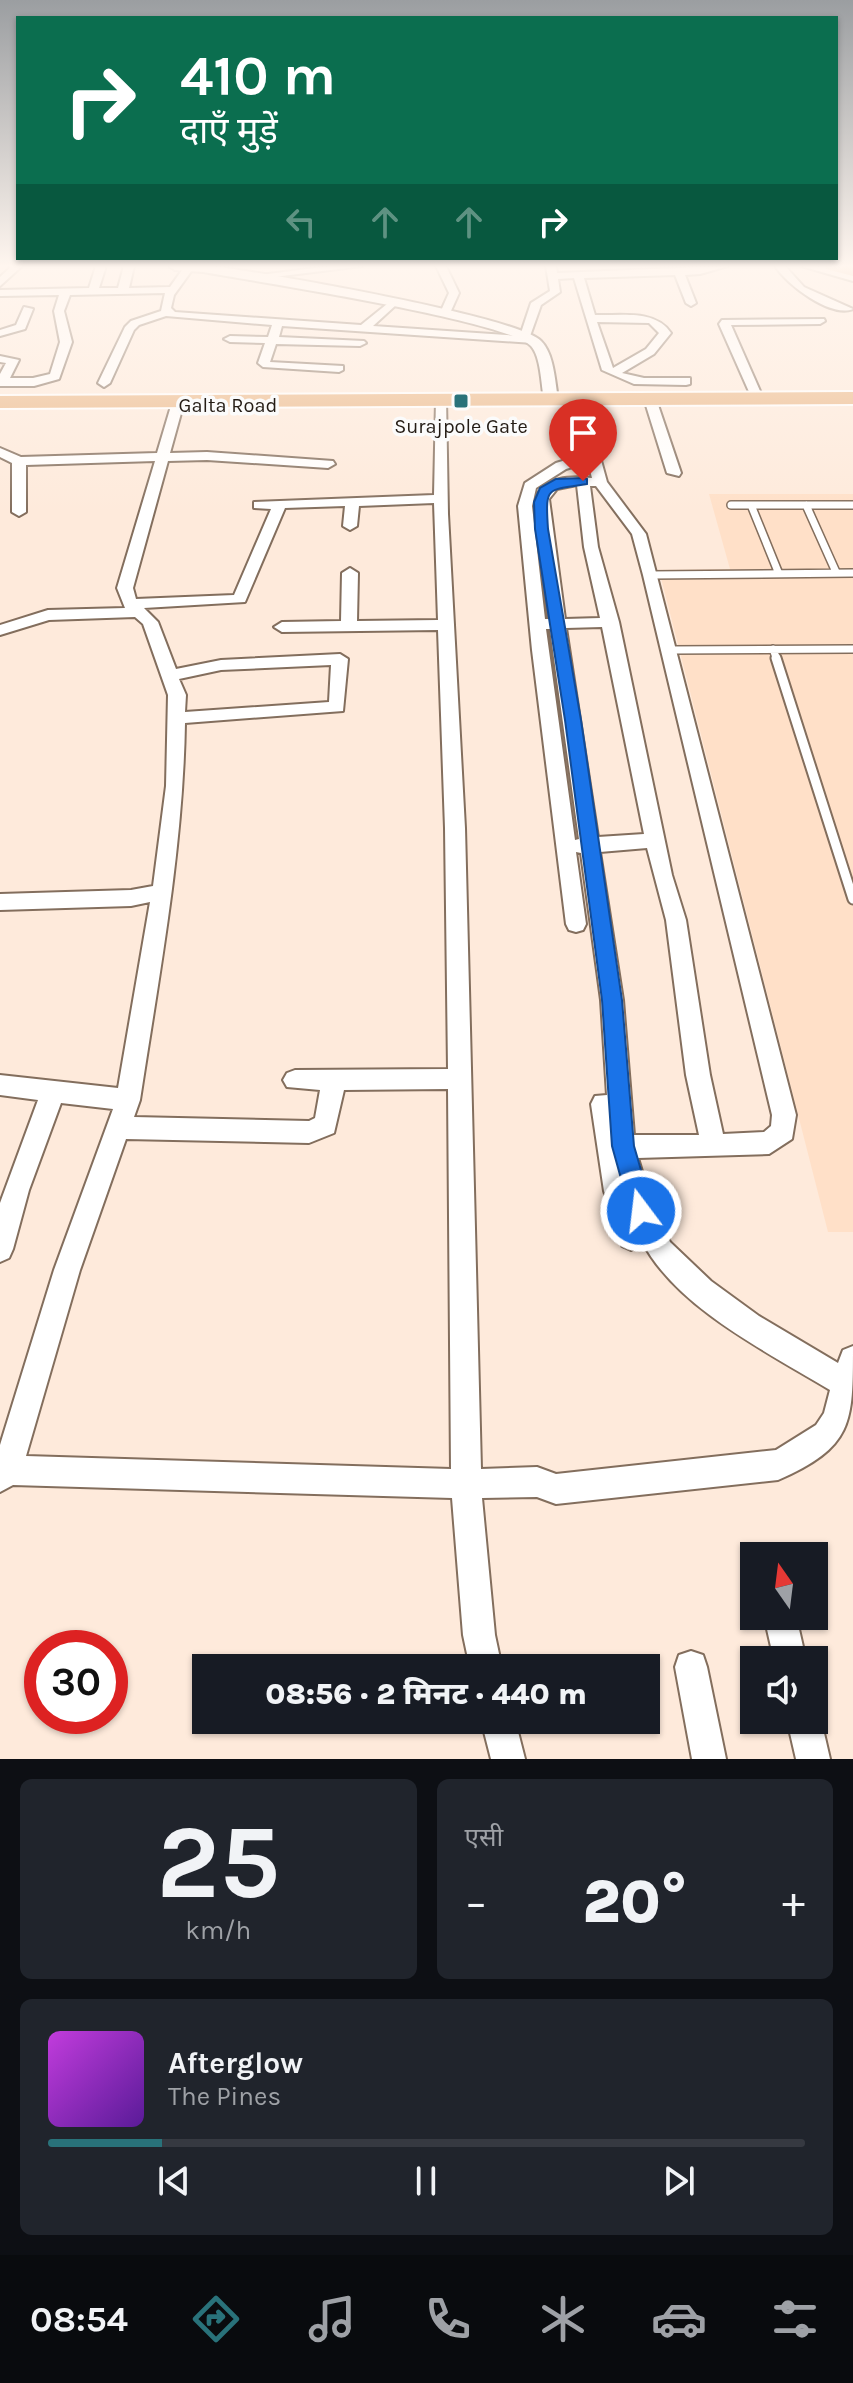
<!DOCTYPE html>
<html lang="hi">
<head>
<meta charset="utf-8">
<style>
  :root { --surface:#171b24; --page:#20242c; --text:#f1f3f6; --muted:#9ea1a6; --line:#363941; --accent:#29727a }
  body { margin:0; font-family:Karla,"Noto Sans Devanagari",sans-serif; background:var(--page); color:var(--text); height:100vh; display:flex; flex-direction:column; font-size:30px; white-space:nowrap }
  * { box-sizing:border-box; margin:0 }
  p { font-size:26px; color:var(--muted) }
  .icon { flex:none; width:44px; height:44px; fill:none; stroke:currentColor; stroke-width:2; stroke-linecap:round; stroke-linejoin:round }
  .map { position:relative; height:1759px; overflow:hidden }
  .sheet { display:flex; flex-direction:column; gap:20px; padding:20px; background:#0d0f14; flex:1 }
  .sheet>* { flex:none }
  .guide { position:absolute; left:16px; top:16px; width:822px; height:244px; border-radius:0px; box-shadow:0 2px 6px #0004; background:#0b6e4f; color:#fff; overflow:hidden }
  .needle { width:52px; rotate:346deg }
  .controls { position:absolute; left:740px; top:1542px; display:grid; gap:16px }
  .controls a { display:grid; place-items:center; width:88px; height:88px; border-radius:0px; background:var(--surface); box-shadow:0 2px 6px #0004; font-size:40px }
  .speed { position:absolute; left:24px; top:1630px; display:flex; gap:16px; font-size:40px; font-weight:700; text-align:center }
  .speed>* { display:grid; place-content:center; width:104px; height:104px; border-radius:50%; background:var(--surface); box-shadow:0 2px 6px #0004; line-height:1 }
  .speed .limit { border:12px solid #d22; background:#fff; color:#111 }
  .pin { position:absolute; display:grid; place-items:center; width:68px; height:68px; color:#fff; margin:-82px -34px; border-radius:50% 50% 50% 0; rotate:-45deg; box-shadow:0 0 8px #0007 }
  .pin .icon { rotate:45deg }
  .me { position:absolute; width:88px; margin:-44px; rotate:345deg; stroke-linejoin:round; filter:drop-shadow(0 0 6px #0008) }
  .turn { display:flex; align-items:center; gap:28px; height:168px; padding:0 32px; font-size:36px }
  .turn .icon { width:104px; height:104px; stroke-width:2.5 }
  .turn b { display:block; font-size:56px; line-height:68px }
  .lanes { display:flex; align-items:center; height:76px; padding:0 32px; background:#0003; justify-content:center; gap:40px; direction:ltr }
  .lanes .off { opacity:.35 }
  .big { font-size:60px; font-weight:800; line-height:1.1 }
  .sheet .tile { flex:1; display:flex; flex-direction:column; justify-content:center; gap:12px; min-width:0; padding:0 28px; border-radius:12px; background:var(--page) }
  .sheet .dial { align-items:center; gap:0 }
  .dial b { font-size:104px; line-height:1 }
  .song { display:flex; align-items:center; gap:24px }
  .cover { width:96px; height:96px; border-radius:12px; background:linear-gradient(135deg,hsl(290 70% 55%),hsl(270 70% 35%)) }
  .played { height:8px; border-radius:4px; background:linear-gradient(90deg,var(--accent) 15%,var(--line) 15%) }
  .keys { display:flex; justify-content:space-around; direction:ltr }
  .heat { display:flex; justify-content:space-between; align-items:center; font-size:44px; direction:ltr }
  .sheet .tiles { flex:1; display:grid; gap:20px; grid-template-columns:1fr 1fr }
  .tile:last-child { grid-column:span 2 }
  .trip { position:absolute; left:192px; top:1654px; width:468px; height:80px; border-radius:0px; background:var(--surface); box-shadow:0 2px 6px #0004; font-weight:800; line-height:80px; text-align:center }
  .menu { display:flex; height:128px; justify-content:space-around; align-items:center; background:#090b0e; color:var(--muted) }
  .menu .icon { width:56px; height:56px }
  .menu .active { color:var(--accent) }
  .menu b { font-size:36px; color:var(--text) }
  .map>svg:first-child { display:block }
  .built { fill:#ffe0c8 }
  .lines { fill:none; stroke-linecap:round; stroke-linejoin:round }
  .service-far1-casing { stroke:#836e5d; stroke-width:10 }
  .service-casing { stroke:#836e5d; stroke-width:13 }
  .minor-casing { stroke:#836e5d; stroke-width:4 }
  .tertiary-casing { stroke:#836e5d; stroke-width:4 }
  .primary-casing { stroke:#fff; stroke-width:4 }
  .trunk-casing { stroke:#fff; stroke-width:4 }
  .service-far1 { stroke:#fff; stroke-width:7 }
  .service { stroke:#fff; stroke-width:9 }
  .minor { fill:#fff; fill-rule:evenodd }
  .tertiary { fill:#fff; fill-rule:evenodd }
  .primary { fill:#eab685; fill-rule:evenodd }
  .trunk { fill:#e39e5c; fill-rule:evenodd }
  .route { fill:#1a73e8; stroke:#114b97; stroke-width:2 }
  .poi-dot { fill:#29727a; stroke:#fbfbfb; stroke-width:3 }
  .labels { text-anchor:middle; dominant-baseline:central; stroke-width:7; stroke-linejoin:round; paint-order:stroke }
  .far-street-label { font-size:20px; fill:#241c15; stroke:#fbfbfb }
  .far-poi-label { font-size:20px; fill:#241c15; stroke:#fbfbfb }
</style>
</head>
<body>
<div class="map">
<svg width="853" height="1759" viewBox="0 0 853 1759">
  <rect width="100%" height="100%" fill="#feeadb"/>
  <path class="built" d="M709,494H853V1232H828L659,570L730,569Z"/>
  <g class="lines">
    <g class="service-far1-casing">
      <path id="service-far1" d="M731,505H853
        M751,505L779,574
        M806,505L836,572
        M651,575L853,573
        M773,649L777,660
        M671,650L853,649"/>
    </g>
    <g class="service-casing">
      <path id="service" d="M776,658L853,899"/>
    </g>
    <g class="minor-casing">
      <path id="minor" d="M12,266H22L0,286V277Z
        M96,266H106L99,288H118L124,266H134L129,288L170,287L185,266H195L174,295L171,308L175,312L361,325L392,300L396,301V305L373,326L520,336L531,303L550,291L546,266H556L557,273L728,266L700,274L685,275L696,303L691,306L686,303L675,275L584,278L595,315C621,316 655,309 671,333L654,354L622,373L644,378H690V384L686,385L634,384L602,370L574,278L558,279L560,292L541,305L530,336L539,340L533,343L282,326L279,337L364,341L366,343L360,346L276,344L270,362L343,366V370L339,372L263,367L258,363L265,343L230,342L224,339L230,336L268,337L272,325L166,316L139,325L134,330L110,383L104,387L98,383L125,327L131,321L161,311L165,293L70,295L64,311L72,342L59,379L34,386H0V374L6,363L0,362V356L19,360L10,378H33L50,374L60,342L54,311L59,295L0,296V290L89,288ZM597,322L649,323L659,333L646,349L613,368Z
        M331,266H362L250,280L245,277Z
        M436,266H446L459,293L450,313L445,316L440,313L449,293Z
        M775,266H785L804,287L853,309C831,318 787,285 775,266Z
        M801,266H816L853,275V281Z
        M24,307L33,309L25,329L0,336V330L16,325Z
        M824,319L825,321L820,324L731,325L764,400L754,403L719,324L722,320Z
        M578,395L584,399L607,482L646,534L796,1115L792,1139L769,1154L638,1158L653,1208L670,1242L711,1281L759,1316L838,1363L843,1350L853,1346C853,1424 853,1447 778,1480L556,1504L537,1497L482,1498L495,1635L502,1668H470L463,1635L452,1498L13,1485L0,1492V1445L54,1270L113,1109L61,1103L29,1190L13,1249L9,1258L0,1262V1203L38,1100L0,1095V1075L118,1088L150,902L131,906L0,910V894L131,890L153,886L166,786L168,695L143,624L135,617L49,620L0,635V625L48,610L125,608L117,588L155,461L26,465V512L19,516L12,512V463L0,457V448L21,457L157,453L171,406L177,402L183,406L170,453L207,452L333,461L335,464L328,468L207,460L168,461L133,588L136,599L234,595L271,509L254,508V502L434,495L436,400L446,397L448,514L465,828L481,1469L537,1467L556,1474L776,1450L816,1425L824,1413L830,1390C769,1353 675,1307 642,1241L640,1246L631,1250L622,1246L604,1191L591,1104L595,1096L607,1095L601,1000L581,853L576,852L586,924L583,930L576,932L569,930L566,924L532,650L518,506L525,483L556,463L586,454L572,399ZM588,462L592,478C569,476 546,476 535,499L549,619H545L532,506L536,488L566,469ZM577,485L584,547L600,618L565,619L549,499L557,489ZM590,486H596L632,534L643,575L772,1115L771,1126L764,1132L723,1134L710,1075L686,920L672,875L619,622L598,547ZM434,503L438,620L357,621L358,573L350,568L342,573L341,621L282,622L274,627L282,632L438,630L445,828L448,1069L295,1070L287,1073L283,1080L287,1087L320,1090L315,1118L309,1121L134,1117L140,1100C159,975 183,850 185,723L343,711L348,659L340,654L221,660L176,669L158,622L144,608L245,602L285,508L345,506L343,526L350,530L357,526L359,506ZM602,627L644,834L598,837L566,628ZM546,629H550L579,839L575,840ZM331,665L329,702L185,712L186,695L179,679L221,670ZM647,848L666,920L686,1075L699,1135H634L623,1000L600,852ZM448,1089L451,1469L26,1456L80,1270L126,1139L309,1143L334,1133L344,1090Z
        M650,395L656,399L681,473L679,476L667,473L644,399Z
        M764,1616H796L806,1660H774Z
        M691,1651L703,1655L707,1667L726,1759H692L675,1667L679,1655Z
        M814,1707L821,1720L830,1759H796L787,1720H814Z
        M481,1720H515L525,1759H491Z"/>
    </g>
    <g class="tertiary-casing">
      <path id="tertiary" d="M169,266C182,265 198,264 212,266C260,272 517,316 541,341C554,354 555,381 558,399L551,403L544,399C541,384 541,357 531,346C507,320 253,281 203,272L175,270Z"/>
    </g>
    <g class="primary-casing">
      <path id="primary" d="M853,392V404L0,408V396Z"/>
    </g>
    <g class="trunk-casing">
      <path id="trunk" d="M824,266H853V276L826,269Z"/>
    </g>
    <use href="#service-far1" class="service-far1"/>
    <use href="#service" class="service"/>
    <use href="#minor" class="minor"/>
    <use href="#tertiary" class="tertiary"/>
    <use href="#primary" class="primary"/>
    <use href="#trunk" class="trunk"/>
  </g>
  <linearGradient id="sky" x2="0" y2="1"><stop stop-color="#9b9ea1"/><stop offset="0.52" stop-color="#fff6ef"/><stop offset="1" stop-color="#fff6ef" stop-opacity="0"/></linearGradient>
  <rect width="853" height="512" fill="url(#sky)"/>
  <path class="route" d="M583,478L587,479V484C547,491 545,484 548,529L581,720L622,1000L634,1146L653,1211L649,1219L641,1222L633,1219L630,1211L612,1146L602,1000L565,720L535,529L534,502L540,488L556,479Z"/>
  <rect class="poi-dot" x="453" y="393" width="16" height="16" rx="4"/>
  <g class="labels">
    <g class="far-street-label">
      <text x="228" y="405">Galta Road</text>
    </g>
    <g class="far-poi-label">
      <text x="461" y="426">Surajpole Gate</text>
    </g>
  </g>
</svg>
<div class="controls">
<a><svg class="needle" viewBox="-14 -14 28 28"><path d="M0-13l5 13h-10z" fill="#e53935"/><path d="M0 13l5-13h-10z" fill="#9ea1a6"/></svg></a>
<a><svg class="icon" aria-label="sound" viewBox="0 0 24 24"><path d="M4 9h4l5-4v14l-5-4H4zM17 9q2 3 0 6"/></svg></a>
</div>
<div class="speed"><div class="limit">30</div></div>
<div class="pin" style="left:583px;top:481px;background:#d93025"><svg class="icon" aria-label="arrive" viewBox="0 0 24 24"><path d="M6 21V4h12l-3 4 3 4H6"/></svg></div>
<svg class="me" style="left:641px;top:1211px" viewBox="-20 -20 40 40"><circle r="17" fill="#1a73e8" stroke="#fff" stroke-width="3"/><path d="M0-11L8 9 0 5-8 9z" fill="#fff"/></svg>
<div class="trip">08:56 · 2 मिनट · 440 m</div>
<div class="guide">
<div class="turn"><svg class="icon" aria-label="right" viewBox="0 0 24 24"><path d="M7 20v-9h11M14 6l5 5-5 5"/></svg><div><b>410 m</b>दाएँ मुड़ें</div></div>
<div class="lanes"><svg class="icon off" aria-label="left" viewBox="0 0 24 24"><path d="M17 20v-9H6M10 6l-5 5 5 5"/></svg><svg class="icon off" aria-label="ahead" viewBox="0 0 24 24"><path d="M12 20V5M6 11l6-6 6 6"/></svg><svg class="icon off" aria-label="ahead" viewBox="0 0 24 24"><path d="M12 20V5M6 11l6-6 6 6"/></svg><svg class="icon" aria-label="right" viewBox="0 0 24 24"><path d="M7 20v-9h11M14 6l5 5-5 5"/></svg></div>
</div>
</div>
<section class="sheet">
<div class="tiles">
<div class="tile dial"><b>25</b><p>km/h</p></div>
<div class="tile"><p>एसी</p>
<div class="heat"><a>−</a><b class="big">20°</b><a>+</a></div>
</div>
<div class="tile">
<div class="song"><i class="cover"></i><div><b>Afterglow</b><p>The Pines</p></div></div>
<div class="played"></div>
<div class="keys"><svg class="icon" aria-label="previous" viewBox="0 0 24 24"><path d="M18 5L8 12l10 7zM5 5v14"/></svg><svg class="icon" aria-label="pause" viewBox="0 0 24 24"><path d="M8 5v14M16 5v14"/></svg><svg class="icon" aria-label="next" viewBox="0 0 24 24"><path d="M6 5l10 7-10 7zM19 5v14"/></svg></div>
</div>
</div>
</section>
<nav class="menu">
<b>08:54</b>
<svg class="icon active" aria-label="directions" viewBox="0 0 24 24"><path d="M12 3l9 9-9 9-9-9zM9 14v-3h6M13 9l2 2-2 2"/></svg>
<svg class="icon" aria-label="music" viewBox="0 0 24 24"><path d="M9 18V5l10-2v13"/><circle cx="6" cy="18" r="3"/><circle cx="16" cy="16" r="3"/></svg>
<svg class="icon" aria-label="phone" viewBox="0 0 24 24"><path d="M5 4h4l2 5-3 2q2 4 5 5l2-3 5 2v4C11 20 4 13 5 4z"/></svg>
<svg class="icon" aria-label="climate" viewBox="0 0 24 24"><path d="M12 3v18M4 7l16 10M4 17L20 7"/></svg>
<svg class="icon" aria-label="car" viewBox="0 0 24 24"><path d="M5 17H2v-5l4-1 3-4h7l3 4 3 1v5h-3M9 17h6M6 11h13"/><circle cx="7" cy="17" r="2"/><circle cx="17" cy="17" r="2"/></svg>
<svg class="icon" aria-label="filters" viewBox="0 0 24 24"><path d="M4 7h16M4 17h16"/><circle cx="9" cy="7" r="2"/><circle cx="15" cy="17" r="2"/></svg>
</nav>
</body>
</html>
